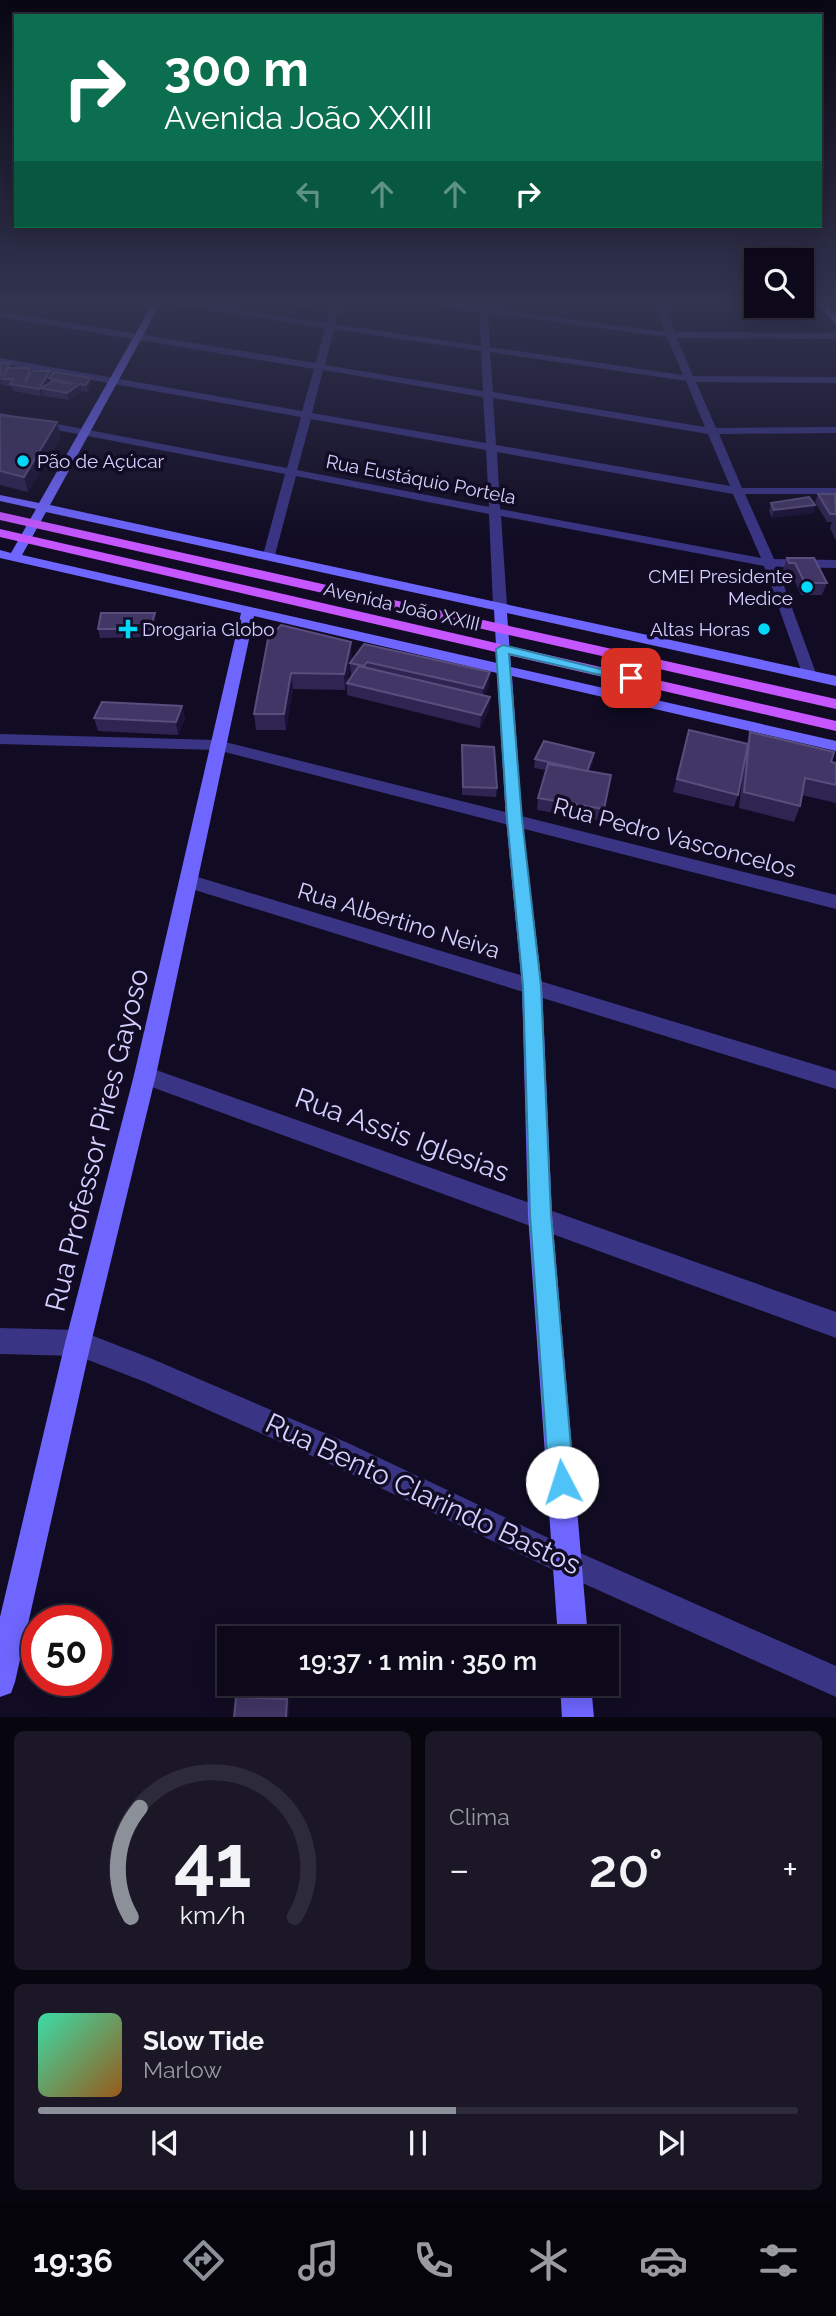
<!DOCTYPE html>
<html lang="pt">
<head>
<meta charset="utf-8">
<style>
  :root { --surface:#0d091a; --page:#1b1727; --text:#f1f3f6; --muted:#9a9aa2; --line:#2d2a39; --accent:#8c9099 }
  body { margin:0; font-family:Raleway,sans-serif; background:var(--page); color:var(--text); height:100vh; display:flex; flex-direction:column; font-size:26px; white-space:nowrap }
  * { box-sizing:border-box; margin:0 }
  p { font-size:23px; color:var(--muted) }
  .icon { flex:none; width:38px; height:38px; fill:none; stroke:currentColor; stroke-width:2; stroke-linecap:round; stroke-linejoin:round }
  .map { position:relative; height:1717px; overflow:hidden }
  .panel { display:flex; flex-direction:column; gap:14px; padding:14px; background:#07050e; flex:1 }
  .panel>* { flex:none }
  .hud { position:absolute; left:14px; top:14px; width:808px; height:214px; border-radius:0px; box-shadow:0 4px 18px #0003,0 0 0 2px var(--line); background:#0b6e4f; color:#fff; overflow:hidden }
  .controls { position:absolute; left:744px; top:248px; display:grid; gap:14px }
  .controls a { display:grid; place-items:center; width:70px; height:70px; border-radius:0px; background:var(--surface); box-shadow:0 4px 18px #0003,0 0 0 2px var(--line); font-size:35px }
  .speed { position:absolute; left:21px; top:1605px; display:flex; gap:14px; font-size:35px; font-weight:700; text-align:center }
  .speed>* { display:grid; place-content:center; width:91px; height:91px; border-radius:50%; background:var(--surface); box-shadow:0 4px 18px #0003,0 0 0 2px var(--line); line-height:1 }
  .speed .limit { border:10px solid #d22; background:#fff; color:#111 }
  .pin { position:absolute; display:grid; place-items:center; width:60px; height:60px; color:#fff; margin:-30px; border-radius:14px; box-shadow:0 4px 10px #0006 }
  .me { position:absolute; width:77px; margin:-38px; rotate:355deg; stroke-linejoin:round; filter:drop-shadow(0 0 5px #0008) }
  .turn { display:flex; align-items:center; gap:24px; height:147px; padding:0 35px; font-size:32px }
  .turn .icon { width:91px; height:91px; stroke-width:2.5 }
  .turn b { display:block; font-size:49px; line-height:60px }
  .lanes { display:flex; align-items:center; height:66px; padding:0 35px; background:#0003; justify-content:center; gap:35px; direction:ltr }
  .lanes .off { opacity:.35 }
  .big { font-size:52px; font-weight:600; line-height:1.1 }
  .panel .widget { flex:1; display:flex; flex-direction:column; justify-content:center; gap:10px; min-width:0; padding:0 24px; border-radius:10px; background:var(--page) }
  .panel .dial { align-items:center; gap:0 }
  .dial svg { height:182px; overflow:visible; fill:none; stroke:var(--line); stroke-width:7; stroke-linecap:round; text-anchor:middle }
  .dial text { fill:var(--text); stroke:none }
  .song { display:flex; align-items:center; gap:21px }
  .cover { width:84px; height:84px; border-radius:10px; background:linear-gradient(135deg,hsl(160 70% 55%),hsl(30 70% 35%)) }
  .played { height:7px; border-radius:4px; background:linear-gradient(90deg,var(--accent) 55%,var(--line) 55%) }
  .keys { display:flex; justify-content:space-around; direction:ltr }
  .heat { display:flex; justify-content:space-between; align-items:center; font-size:38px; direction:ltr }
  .panel .tiles { flex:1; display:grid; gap:14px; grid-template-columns:1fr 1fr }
  .widget:last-child { grid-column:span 2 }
  .trip { position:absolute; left:217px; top:1626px; width:402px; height:70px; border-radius:0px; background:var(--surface); box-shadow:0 4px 18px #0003,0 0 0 2px var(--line); font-weight:600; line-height:70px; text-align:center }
  .menu { display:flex; height:112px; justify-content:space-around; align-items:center; background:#05040a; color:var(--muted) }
  .menu .icon { width:49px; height:49px }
  .menu .current { color:var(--accent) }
  .menu b { font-size:32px; color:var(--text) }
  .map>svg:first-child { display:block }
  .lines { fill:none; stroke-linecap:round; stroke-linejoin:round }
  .street { fill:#3a3485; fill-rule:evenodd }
  .secondary { fill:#6f66ff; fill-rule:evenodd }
  .primary { fill:#c656ff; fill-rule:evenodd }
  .wall { fill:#2f2452; fill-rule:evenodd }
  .shaded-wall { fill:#1b1337 }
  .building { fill:#413665; stroke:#584e7d; stroke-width:2 }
  .route { fill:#4fc3f7; stroke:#337fa1; stroke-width:2 }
  .poi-dot { fill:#00d8fa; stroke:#110c23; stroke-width:2.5 }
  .labels { text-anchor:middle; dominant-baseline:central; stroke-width:7; stroke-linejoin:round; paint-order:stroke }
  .far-poi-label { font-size:19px; fill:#d6cfff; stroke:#110c23; text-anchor:start }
  .far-street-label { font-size:19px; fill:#d6cfff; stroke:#110c23 }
  .street-label { font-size:23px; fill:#d6cfff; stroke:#110c23 }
  .near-street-label { font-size:28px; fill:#d6cfff; stroke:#110c23 }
</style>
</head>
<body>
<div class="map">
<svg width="836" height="1718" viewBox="0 0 836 1718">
  <rect width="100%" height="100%" fill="#110c23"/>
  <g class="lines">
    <path class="street" d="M154,301H172L327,323L333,301H341L335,324L481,346L479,312L416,301L479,306V301H487L488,308L665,332L656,301H664L675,332L836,333V339L677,338L693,376L836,377V383L696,382L716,428L836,427V433L719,434L742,488H836V494H745L774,559L836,560V568L777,567L817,676L810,680L803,676L764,566L501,516L507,606L500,610L493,606L489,514L296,476L275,555L269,559L263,555L285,474L0,419V413L287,468L301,417L0,364V358L302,411L314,369L0,317V311L316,363L325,328ZM488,313L667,337L683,375L490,347ZM334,329L481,351L483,391L325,365ZM490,352L686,381L705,427L493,392ZM323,370L483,397L486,443L312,413ZM493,398L708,434L730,486L496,445ZM311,419L486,450L489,507L297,470ZM497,452L733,494L761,558L500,509Z
      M0,734L217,740L836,895V909L217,750L0,744Z
      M188,874L836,1071V1089L182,886L179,881L182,876Z
      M145,1066L836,1312V1338L138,1082L134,1075L138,1068Z
      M0,1328L78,1330L150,1358L348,1443L578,1552L836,1666V1697L558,1572L328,1463L145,1382L78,1356L0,1354Z"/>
    <path class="secondary" d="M154,301H162L50,505L836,676V686L507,613L511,667L836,741V751L512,676L522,819L542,986L552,1215L588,1638H558L528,1215L522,986L506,819L497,673L254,616L156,1075L91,1343L15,1682L11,1693L0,1697V1617L65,1343L134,1075L241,613L0,558V550L11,553L36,509L0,501V495L39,503ZM46,512L494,610L497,663L22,555Z
      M816,301H824L836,316V325Z
      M560,1684H591L594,1718H562Z"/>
    <path class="primary" d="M0,512L836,699V709L0,520Z
      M0,529L836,721V731L0,537Z"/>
  </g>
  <path class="wall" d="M55,301H69L67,303H56Z
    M282,301H316V302L309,307L282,303Z
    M0,363H11L12,368L92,385L88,392L82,391L69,400L43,396V393L41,396L13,391L11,386H4L3,384L0,385Z
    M0,415L61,437L28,492L0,485Z
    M818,494L836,495V541L830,528L832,522H827L815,502Z
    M771,503L815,505L813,513L772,518L769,511Z
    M787,558H814L827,583L822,595H801L792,575H785L783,570Z
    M156,621L152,637L100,638L98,629Z
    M268,639L352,658V660L364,644L489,685L484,696L490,697L489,710L480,728L347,695V684L345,690L293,689L286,730H256L254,714ZM350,667L351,675H352L347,682Z
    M182,706L185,718L178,735L98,731L94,718Z
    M689,730L747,744L750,732L836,763V803L802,795L800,806L794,822L739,808L743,770L738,795L734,807L673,792Z
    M462,754L497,788L496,797L462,795Z
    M535,759L593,761L589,771L611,775L602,821L537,810L538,798L546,770L534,768Z"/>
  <path class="shaded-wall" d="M309,301H316V302L309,307Z
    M11,363L13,370L2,379V385L0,377Z
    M50,371L52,378H49L50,382L45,389L41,388L43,393L41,396L39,389Z
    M90,378L92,385L88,392L86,385Z
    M80,384L82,391L69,400L67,393Z
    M57,422L61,437L28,492L24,477Z
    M815,505L813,513L772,518L774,510Z
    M155,613L156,621L152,637L150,629Z
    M351,642L352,658L351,663H350V667L345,690L344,674Z
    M490,672L489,685L482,701L483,688Z
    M291,673L293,689L286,730L284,714Z
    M490,697L489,710L480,728L481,715Z
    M182,706L185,718L178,735L176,722Z
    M594,753L593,761L585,780L587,772Z
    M287,1699H290L289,1718H286Z"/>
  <path class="building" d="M0,363H11L0,377Z
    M9,368H30L25,383L32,371H50L39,389L10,384L13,379H2Z
    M54,372L90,378L86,385L80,384L67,393L41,388L53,381L73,384L49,378Z
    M0,415L57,422L24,477L0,471Z
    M818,494H835L836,514H830Z
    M809,497L815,505L774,510L771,503Z
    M787,558H814L827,583H805L795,563H789Z
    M101,613H155L150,629H98Z
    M281,625L351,642L344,674L291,673L284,714H254L268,639Z
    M364,644L490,672L483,688L367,662L364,666L350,663Z
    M359,666L490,697L481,715L347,683Z
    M102,702L182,706L176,722L94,718Z
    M689,730L748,744L738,795L677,779Z
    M750,732L834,752L831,762L836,763V785L805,778L800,806L744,792Z
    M544,741L594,753L587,771L535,759Z
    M462,745L494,747L497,788L463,787Z
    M548,764L611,775L604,809L538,798Z
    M236,1697L287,1699L286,1718H234Z"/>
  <linearGradient id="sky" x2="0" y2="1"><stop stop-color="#090713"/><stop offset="0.56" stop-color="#323450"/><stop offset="1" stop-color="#323450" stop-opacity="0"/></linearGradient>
  <rect width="836" height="541" fill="url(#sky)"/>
  <path class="route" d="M503,645L637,678L631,682L509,654L522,819L541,986L551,1215L574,1482L571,1491L562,1495L553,1491L549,1482L530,1215L523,986L507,819L496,649Z"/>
  <g class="poi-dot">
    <circle cx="23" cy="461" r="7"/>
    <circle cx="807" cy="587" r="7"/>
    <path d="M124.5 618.5h7v7h7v7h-7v7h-7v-7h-7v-7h7z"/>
    <circle cx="764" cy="629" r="7"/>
  </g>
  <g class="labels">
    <g class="far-poi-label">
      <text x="37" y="461">Pão de Açúcar</text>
      <text x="793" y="576" text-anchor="end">CMEI Presidente<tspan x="793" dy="22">Medice</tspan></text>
      <text x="142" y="629">Drogaria Globo</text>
      <text x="750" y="629" text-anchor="end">Altas Horas</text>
    </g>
    <g class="far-street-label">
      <text transform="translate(421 479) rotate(11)">Rua Eustáquio Portela</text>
      <text transform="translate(402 606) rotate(13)">Avenida João XXIII</text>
    </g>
    <g class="street-label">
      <text transform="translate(675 837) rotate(15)">Rua Pedro Vasconcelos</text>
      <text transform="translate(399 920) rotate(17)">Rua Albertino Neiva</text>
    </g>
    <g class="near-street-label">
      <text transform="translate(402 1135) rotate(20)">Rua Assis Iglesias</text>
      <text transform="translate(97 1140) rotate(-76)">Rua Professor Pires Gayoso</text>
      <text transform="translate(423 1494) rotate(25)">Rua Bento Clarindo Bastos</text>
    </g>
  </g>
</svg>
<div class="controls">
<a><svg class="icon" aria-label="search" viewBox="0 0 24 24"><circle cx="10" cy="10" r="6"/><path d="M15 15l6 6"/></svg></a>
</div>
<div class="speed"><div class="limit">50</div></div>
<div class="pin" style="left:631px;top:678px;background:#d93025"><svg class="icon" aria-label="arrive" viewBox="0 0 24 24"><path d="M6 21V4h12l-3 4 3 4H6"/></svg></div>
<svg class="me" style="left:562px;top:1482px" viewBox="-20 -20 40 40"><circle r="19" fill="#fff"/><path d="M0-13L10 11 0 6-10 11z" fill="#4fc3f7"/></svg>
<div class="trip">19:37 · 1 min · 350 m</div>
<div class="hud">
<div class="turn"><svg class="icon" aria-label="right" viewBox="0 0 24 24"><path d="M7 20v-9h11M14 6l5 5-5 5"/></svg><div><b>300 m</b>Avenida João XXIII</div></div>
<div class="lanes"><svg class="icon off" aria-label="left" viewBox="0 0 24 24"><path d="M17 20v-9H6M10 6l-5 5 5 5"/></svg><svg class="icon off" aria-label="ahead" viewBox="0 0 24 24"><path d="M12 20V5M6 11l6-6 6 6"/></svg><svg class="icon off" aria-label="ahead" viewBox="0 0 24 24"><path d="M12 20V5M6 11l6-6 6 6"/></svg><svg class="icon" aria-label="right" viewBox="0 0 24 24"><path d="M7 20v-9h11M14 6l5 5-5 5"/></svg></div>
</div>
</div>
<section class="panel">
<div class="tiles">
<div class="widget dial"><svg viewBox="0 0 100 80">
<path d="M14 69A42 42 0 1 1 86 69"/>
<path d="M14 69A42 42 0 0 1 18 21" stroke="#8c9099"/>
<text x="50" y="56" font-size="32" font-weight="700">41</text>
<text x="50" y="72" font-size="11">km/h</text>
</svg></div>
<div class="widget"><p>Clima</p>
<div class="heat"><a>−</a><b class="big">20°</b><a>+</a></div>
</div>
<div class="widget">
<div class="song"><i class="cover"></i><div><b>Slow Tide</b><p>Marlow</p></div></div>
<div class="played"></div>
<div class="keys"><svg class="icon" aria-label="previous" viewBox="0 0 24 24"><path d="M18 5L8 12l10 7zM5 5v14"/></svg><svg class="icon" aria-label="pause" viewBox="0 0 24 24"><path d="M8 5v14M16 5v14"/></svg><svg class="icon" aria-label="next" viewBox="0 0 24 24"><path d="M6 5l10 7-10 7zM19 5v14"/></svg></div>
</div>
</div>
</section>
<nav class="menu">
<b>19:36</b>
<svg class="icon current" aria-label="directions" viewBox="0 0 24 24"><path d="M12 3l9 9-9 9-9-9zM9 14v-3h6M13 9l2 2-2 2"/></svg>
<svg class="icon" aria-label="music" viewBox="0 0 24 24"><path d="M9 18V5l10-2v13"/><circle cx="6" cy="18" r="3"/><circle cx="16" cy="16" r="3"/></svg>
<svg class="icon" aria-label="phone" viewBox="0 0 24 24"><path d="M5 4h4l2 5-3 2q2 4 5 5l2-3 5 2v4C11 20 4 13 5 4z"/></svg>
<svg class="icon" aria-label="climate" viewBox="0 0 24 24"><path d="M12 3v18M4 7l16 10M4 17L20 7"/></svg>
<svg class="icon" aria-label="car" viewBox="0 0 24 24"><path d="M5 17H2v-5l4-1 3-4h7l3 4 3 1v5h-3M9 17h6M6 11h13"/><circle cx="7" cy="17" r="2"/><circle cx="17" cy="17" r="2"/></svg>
<svg class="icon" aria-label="filters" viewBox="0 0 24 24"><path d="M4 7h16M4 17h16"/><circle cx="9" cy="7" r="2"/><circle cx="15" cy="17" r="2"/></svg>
</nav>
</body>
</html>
